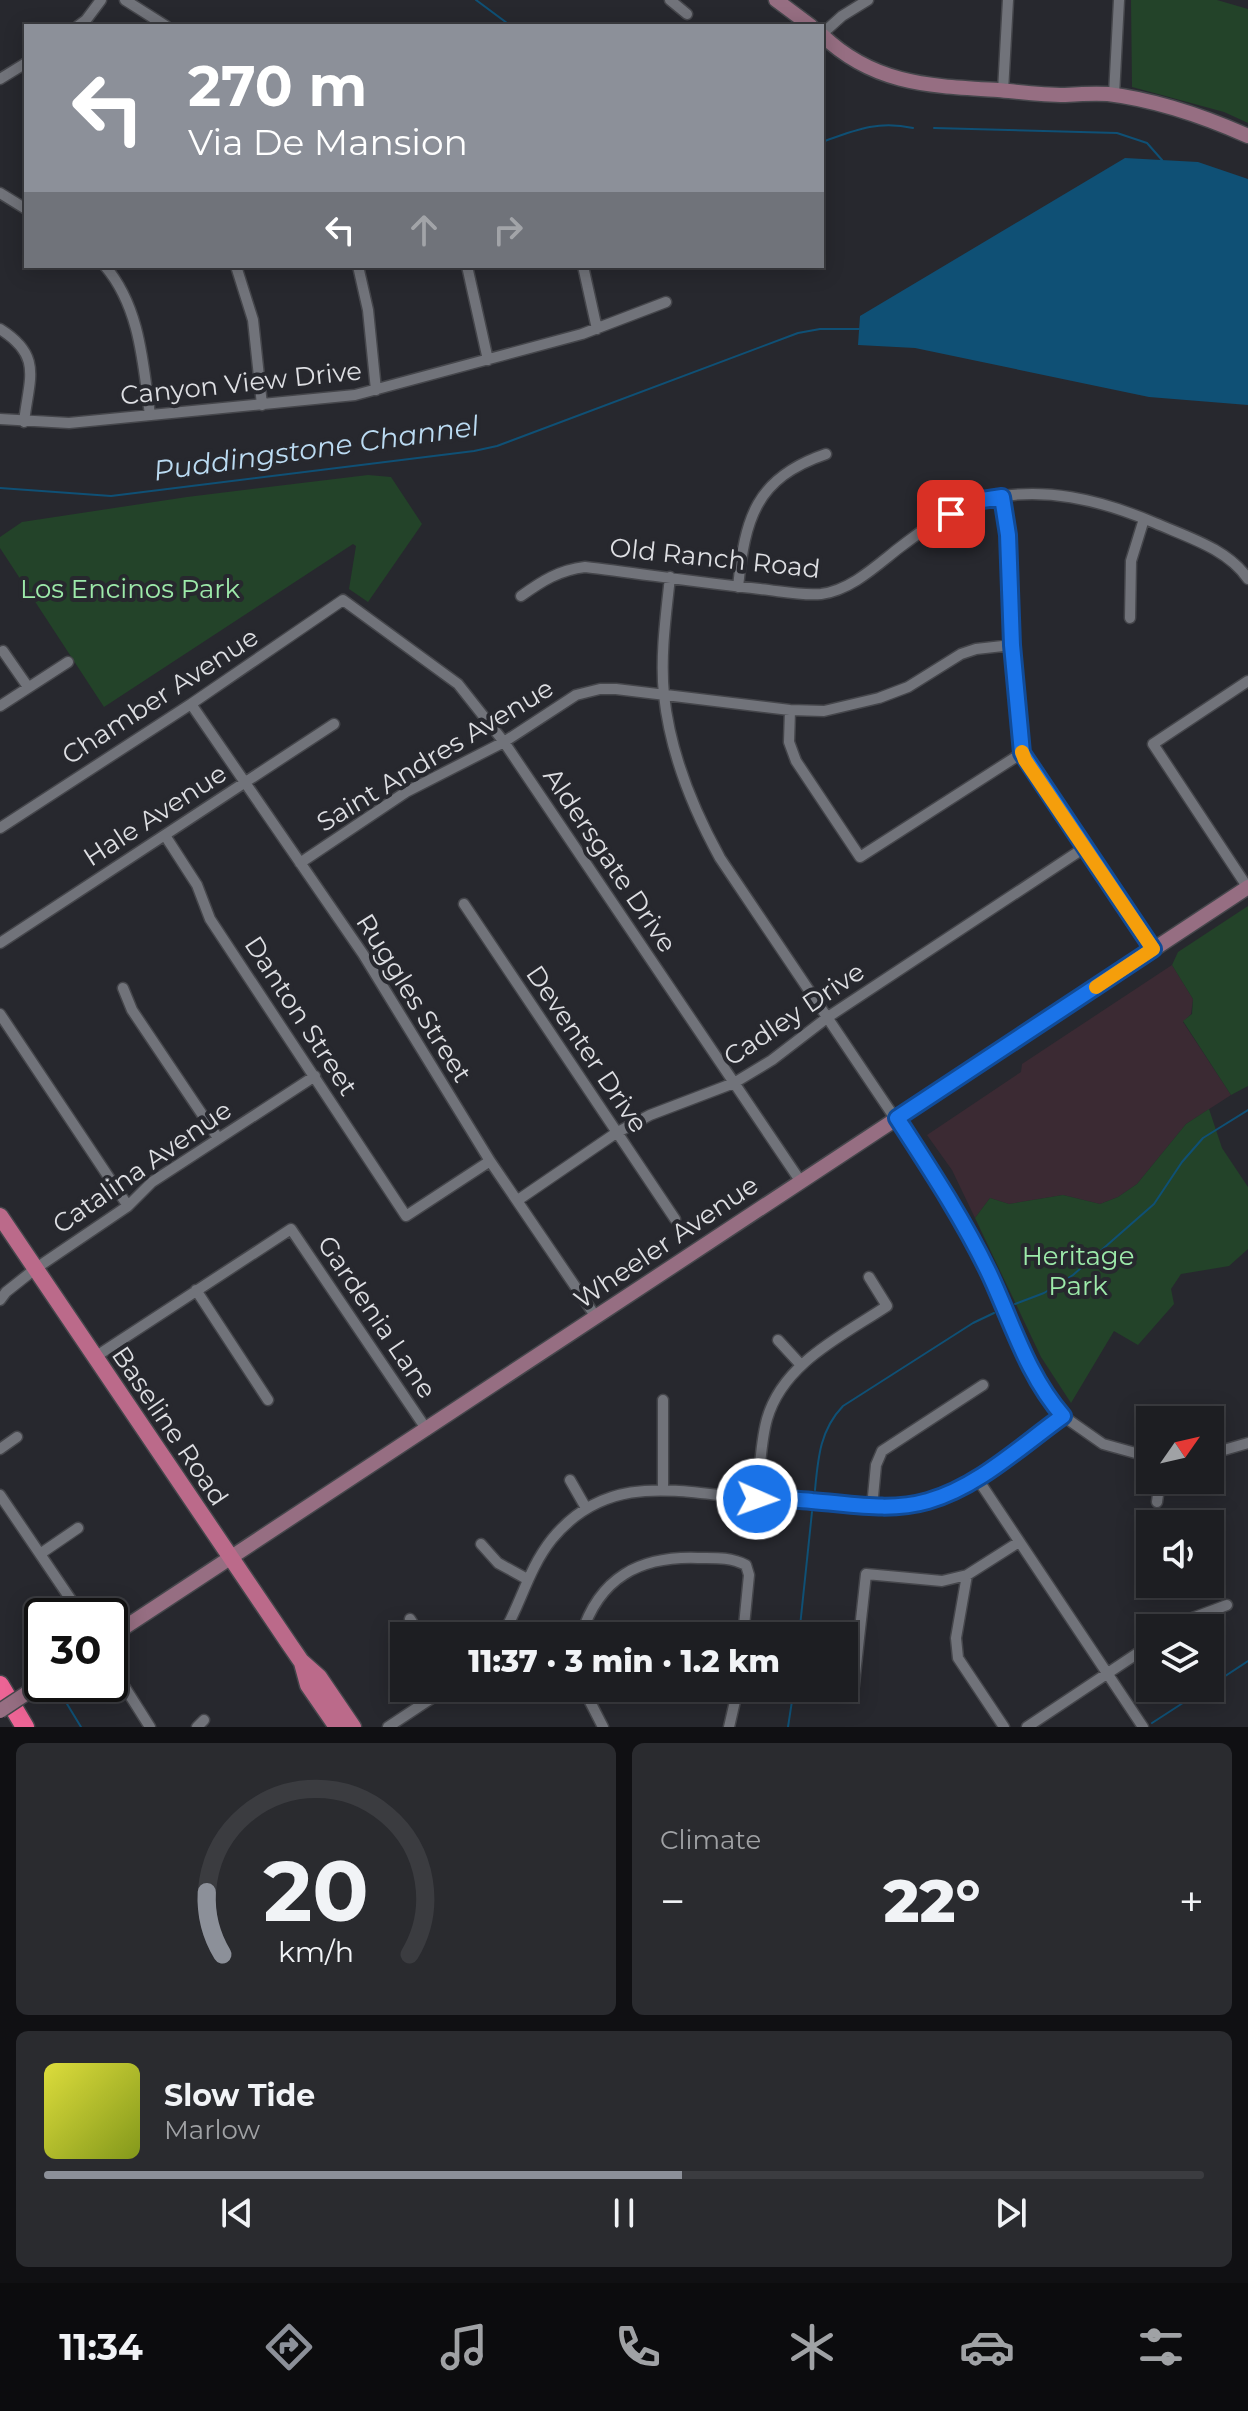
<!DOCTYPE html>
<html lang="en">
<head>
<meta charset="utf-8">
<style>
  :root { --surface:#1d1e22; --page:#2a2b2f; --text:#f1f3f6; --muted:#a0a2a5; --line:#3b3c40; --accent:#8c9099 }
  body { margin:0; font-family:Montserrat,sans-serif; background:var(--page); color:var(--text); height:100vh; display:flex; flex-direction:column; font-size:30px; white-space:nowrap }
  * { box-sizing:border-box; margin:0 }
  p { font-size:26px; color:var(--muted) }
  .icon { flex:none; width:44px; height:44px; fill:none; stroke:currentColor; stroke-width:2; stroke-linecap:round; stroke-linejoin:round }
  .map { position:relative; height:1727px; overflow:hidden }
  .side { display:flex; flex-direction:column; gap:16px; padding:16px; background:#101013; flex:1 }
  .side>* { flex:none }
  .banner { position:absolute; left:24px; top:24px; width:800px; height:244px; border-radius:0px; box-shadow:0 4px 20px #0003,0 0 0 2px var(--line); background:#8c9099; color:#fff; overflow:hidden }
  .needle { width:52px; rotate:56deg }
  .fabs { position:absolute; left:1136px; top:1406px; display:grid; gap:16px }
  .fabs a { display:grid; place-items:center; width:88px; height:88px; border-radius:0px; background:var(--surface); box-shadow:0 4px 20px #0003,0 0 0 2px var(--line); font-size:40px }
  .speed { position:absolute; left:24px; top:1598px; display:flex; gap:16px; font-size:40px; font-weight:700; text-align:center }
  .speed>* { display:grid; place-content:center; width:104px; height:104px; border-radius:50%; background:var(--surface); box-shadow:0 4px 20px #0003,0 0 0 2px var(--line); line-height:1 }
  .speed .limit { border:4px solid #111; border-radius:12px; background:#fff; color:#111 }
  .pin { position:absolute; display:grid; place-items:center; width:68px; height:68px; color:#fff; margin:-34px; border-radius:16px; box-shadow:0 4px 12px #0006 }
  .me { position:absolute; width:88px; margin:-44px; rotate:92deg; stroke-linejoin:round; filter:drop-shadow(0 0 6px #0008) }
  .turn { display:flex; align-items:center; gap:28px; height:168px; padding:0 32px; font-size:36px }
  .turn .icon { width:104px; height:104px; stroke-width:2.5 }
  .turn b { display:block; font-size:56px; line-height:68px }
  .lanes { display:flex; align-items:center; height:76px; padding:0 32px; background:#0003; justify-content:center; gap:40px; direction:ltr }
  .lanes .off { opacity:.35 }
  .big { font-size:60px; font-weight:800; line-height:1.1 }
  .side .card { flex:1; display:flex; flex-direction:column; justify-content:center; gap:12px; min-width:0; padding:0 28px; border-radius:12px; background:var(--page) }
  .side .dial { align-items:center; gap:0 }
  .dial svg { height:208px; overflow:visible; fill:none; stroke:var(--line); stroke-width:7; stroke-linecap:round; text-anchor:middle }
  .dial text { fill:var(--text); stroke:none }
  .song { display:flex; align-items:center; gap:24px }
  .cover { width:96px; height:96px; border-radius:12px; background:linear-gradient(135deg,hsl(60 70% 55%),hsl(70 70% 35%)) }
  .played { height:8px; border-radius:4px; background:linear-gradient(90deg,var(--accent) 55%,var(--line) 55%) }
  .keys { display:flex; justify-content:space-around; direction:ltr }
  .heat { display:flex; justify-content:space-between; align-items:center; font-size:44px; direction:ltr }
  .side .tiles { flex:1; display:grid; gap:16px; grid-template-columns:1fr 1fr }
  .card:last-child { grid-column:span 2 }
  .trip { position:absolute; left:390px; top:1622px; width:468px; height:80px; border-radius:0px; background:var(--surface); box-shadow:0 4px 20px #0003,0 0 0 2px var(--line); font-weight:800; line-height:80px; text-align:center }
  .dock { display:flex; height:128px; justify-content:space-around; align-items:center; background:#0c0c0e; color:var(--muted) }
  .dock .icon { width:56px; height:56px }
  .dock .on { color:var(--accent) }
  .dock b { font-size:36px; color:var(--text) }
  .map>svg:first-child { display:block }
  .education { fill:#3b2a33 }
  .green { fill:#234329 }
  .water { fill:#0f5075 }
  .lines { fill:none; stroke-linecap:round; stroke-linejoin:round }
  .stream { stroke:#0f5075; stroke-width:2 }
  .street-casing { stroke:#45464b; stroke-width:13 }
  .secondary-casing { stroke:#45464b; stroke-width:17 }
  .primary-casing { stroke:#45464b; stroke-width:19 }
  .highway-casing { stroke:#45464b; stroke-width:21 }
  .street { stroke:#71737a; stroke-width:10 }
  .secondary { stroke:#966e82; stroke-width:14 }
  .primary { stroke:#bb6a8a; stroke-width:16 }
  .highway { stroke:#ec6495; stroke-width:18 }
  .secondary-bridge-casing { stroke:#45464b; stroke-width:17; stroke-linecap:butt }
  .secondary-bridge { stroke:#966e82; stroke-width:14 }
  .route-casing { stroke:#114b97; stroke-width:20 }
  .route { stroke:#1a73e8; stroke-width:14 }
  .slow { stroke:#f59e0b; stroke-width:14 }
  .labels { text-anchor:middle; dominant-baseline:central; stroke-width:8; stroke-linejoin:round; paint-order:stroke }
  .street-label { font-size:26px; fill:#dddee2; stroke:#27282e }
  .park-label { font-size:26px; fill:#9deaaa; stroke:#27282e }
  .water-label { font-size:28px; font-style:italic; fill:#bbdbf2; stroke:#27282e }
</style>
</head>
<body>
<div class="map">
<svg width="1248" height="1727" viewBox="0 0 1248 1727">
  <rect width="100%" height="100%" fill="#27282e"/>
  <path class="education" d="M1172,965L1193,999L1191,1014L1183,1022L1231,1095L1186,1124L1137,1184L1118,1197L1100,1204L1063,1195L1009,1204L990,1198L975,1218L952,1170L927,1135L1021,1072L1022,1064Z"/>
  <path class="green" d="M1131,0H1217L1248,9V123L1224,112L1132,87Z
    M368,475L391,477L422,524L368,602L349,589L356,546L353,544L104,707L0,548V537L22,522L187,497Z
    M1248,906V1086L1231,1095L1183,1021L1192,1014L1193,999L1172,965L1178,952Z
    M1209,1109L1222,1148L1248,1187V1249L1229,1266L1181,1274L1171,1289L1174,1304L1138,1345L1114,1331L1071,1403L1041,1357L975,1218L990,1198L1009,1204L1063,1195L1100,1204L1118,1197L1137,1184L1186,1124Z"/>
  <path class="water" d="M1125,158L1198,162L1248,179V405L1149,397L915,348L858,345L860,316Z"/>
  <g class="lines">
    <path class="stream" d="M476,0L511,26
      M934,128L1117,133L1147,143L1162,160
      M822,142C855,130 878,120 913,128
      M0,488L111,496L474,451L497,446L798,333L820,329H859
      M1015,1304L1044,1293L1073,1275L1154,1204L1182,1162L1203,1138L1248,1110
      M815,1490C818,1458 820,1430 843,1406L973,1323L994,1313
      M799,1636L812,1512
      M1210,1686L1248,1661
      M61,1694L81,1727
      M1152,1723L1206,1688
      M788,1727L794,1688"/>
    <g class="street-casing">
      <path id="street" d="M125,0L166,26
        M670,0L687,14
        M78,26L86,20L101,0
        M822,34L842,16L868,0
        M0,79L26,63
        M1003,91L1008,0
        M1114,95L1119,0
        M0,193L26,209
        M105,266C140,307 143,363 150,415
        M236,266L253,320L262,405
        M358,266L368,310L376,390
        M467,266L488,360
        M583,266L597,329
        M0,329C43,356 29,378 24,422
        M0,419L69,423L355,395L582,334L666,302
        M1002,497L1008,535L1012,645L1022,753L1153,949
        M670,577C666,615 660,656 664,695C670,753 692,807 720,858L952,1203L990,1276L1033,1374L1046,1397L1063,1416L1103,1444L1150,1457
        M738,587C745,519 755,478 826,454
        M521,596C542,581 559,570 585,567C643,574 702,583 760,589C780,591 802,596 821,594C851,590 876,566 899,548C924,529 952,508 983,500C1042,485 1101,500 1155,523C1187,537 1228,549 1248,579
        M1130,618L1131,561L1144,519
        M3,651L28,687
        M191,704L363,954L490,1161L596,1317
        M0,706L68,662
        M790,710L789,742L796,761L860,857L1022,753
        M0,828L191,704L343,600L458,684L504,742L801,1182
        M166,837L197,885L210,919L406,1216L490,1161
        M300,863L406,792L504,742L576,695L600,689H616L790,710L824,711L879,698L908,687L961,654L976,649L1012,645
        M1248,888L1153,744L1248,681
        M464,904L675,1219
        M0,943L334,724
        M123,988L132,1010L218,1138
        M0,1014L128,1206
        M518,1200L616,1133L650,1115L734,1083L772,1060L828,1017L1084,848
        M196,1290L268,1400
        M0,1300L6,1292L35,1269L128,1206L152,1182L315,1076
        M778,1340L801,1365
        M95,1357L291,1229L427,1430
        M663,1400V1489
        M0,1449L17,1437
        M1210,1454L1248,1443
        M977,1478L1143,1727
        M570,1480L586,1508
        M0,1495L82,1616
        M757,1499C760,1473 760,1444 767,1419C783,1363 842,1336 887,1306L869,1277
        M1157,1502L1160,1480
        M872,1507L876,1465L882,1451L983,1385
        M481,1544L498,1563L527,1579
        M40,1554L78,1528
        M410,1619L421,1636
        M506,1628L530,1636
        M1175,1628L1187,1620L1227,1605
        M502,1636C521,1604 528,1569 552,1539C608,1471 678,1492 755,1499C779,1501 803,1500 827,1502C861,1506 897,1511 930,1501C979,1486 1022,1446 1063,1416
        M581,1636C599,1577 640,1556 698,1558C716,1558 730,1557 746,1565L749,1575L743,1636
        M110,1664L150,1727
        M583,1688L603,1727
        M853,1693L866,1574L942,1581L967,1575
        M197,1727L204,1720
        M388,1727L447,1688
        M729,1727L738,1688
        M1004,1727L958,1658L956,1638L967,1575L1019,1542
        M1027,1727L1150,1645"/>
    </g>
    <g class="secondary-casing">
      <path id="secondary" d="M776,0L811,26
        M822,35C874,85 931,86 998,90C1020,92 1042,95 1065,95C1079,94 1094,93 1108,94C1157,100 1203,116 1248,136
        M110,1637L1248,887"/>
    </g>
    <g class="primary-casing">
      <path id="primary" d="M0,1216L290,1645L301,1661L319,1677L353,1727
        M302,1663L308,1685L337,1727"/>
    </g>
    <g class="highway-casing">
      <path id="highway" d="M0,1685L25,1727"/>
    </g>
    <use href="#street" class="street"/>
    <use href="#secondary" class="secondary"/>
    <use href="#primary" class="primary"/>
    <use href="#highway" class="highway"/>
    <g class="secondary-bridge-casing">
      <path id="secondary-bridge" d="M0,1711L42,1683"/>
    </g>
    <use href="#secondary-bridge" class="secondary-bridge"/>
  </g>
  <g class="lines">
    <g class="route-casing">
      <path id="route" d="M757,1499C775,1499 794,1499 812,1501C851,1504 890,1512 928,1501C978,1487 1021,1446 1063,1416C1027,1375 1012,1322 989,1273C963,1219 930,1169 897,1118L1153,949L1022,753L1012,645L1008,535L1002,497L982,500L951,514"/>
    </g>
    <use href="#route" class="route"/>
    <path class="slow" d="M1022,752L1025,760L1153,949L1096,987"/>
  </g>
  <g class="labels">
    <g class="street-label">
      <text transform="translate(241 383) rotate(-6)">Canyon View Drive</text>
      <text transform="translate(715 558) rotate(6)">Old Ranch Road</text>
      <text transform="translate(160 696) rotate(-33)">Chamber Avenue</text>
      <text transform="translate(435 755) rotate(-31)">Saint Andres Avenue</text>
      <text transform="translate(155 815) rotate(-33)">Hale Avenue</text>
      <text transform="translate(610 860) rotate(56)">Aldersgate Drive</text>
      <text transform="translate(414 998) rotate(58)">Ruggles Street</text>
      <text transform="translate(794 1014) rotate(-34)">Cadley Drive</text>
      <text transform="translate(301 1016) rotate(57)">Danton Street</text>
      <text transform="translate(587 1049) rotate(56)">Deventer Drive</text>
      <text transform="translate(142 1167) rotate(-35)">Catalina Avenue</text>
      <text transform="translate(666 1242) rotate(-34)">Wheeler Avenue</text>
      <text transform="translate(377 1317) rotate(56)">Gardenia Lane</text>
      <text transform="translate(170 1426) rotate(56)">Baseline Road</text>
    </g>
    <g class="park-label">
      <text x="130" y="589">Los Encinos Park</text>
      <text x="1078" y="1256">Heritage<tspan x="1078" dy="30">Park</tspan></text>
    </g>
    <g class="water-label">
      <text transform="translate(316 448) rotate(-8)">Puddingstone Channel</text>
    </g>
  </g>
</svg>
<div class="fabs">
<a><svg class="needle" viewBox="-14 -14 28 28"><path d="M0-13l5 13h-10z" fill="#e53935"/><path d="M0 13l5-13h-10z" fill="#a0a2a5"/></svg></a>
<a><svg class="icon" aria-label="sound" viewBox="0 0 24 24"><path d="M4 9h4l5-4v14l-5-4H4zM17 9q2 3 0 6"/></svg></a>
<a><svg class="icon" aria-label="layers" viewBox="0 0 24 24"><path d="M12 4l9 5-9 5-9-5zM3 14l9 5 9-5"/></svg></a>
</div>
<div class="speed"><div class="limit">30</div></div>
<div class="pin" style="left:951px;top:514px;background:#d93025"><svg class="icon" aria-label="arrive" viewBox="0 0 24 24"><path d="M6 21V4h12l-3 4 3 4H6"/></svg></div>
<svg class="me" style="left:757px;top:1499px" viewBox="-20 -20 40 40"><circle r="17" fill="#1a73e8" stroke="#fff" stroke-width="3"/><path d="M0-11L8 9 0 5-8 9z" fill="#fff"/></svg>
<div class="trip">11:37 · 3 min · 1.2 km</div>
<div class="banner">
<div class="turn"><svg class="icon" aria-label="left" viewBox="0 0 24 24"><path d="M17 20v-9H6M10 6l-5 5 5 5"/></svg><div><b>270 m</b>Via De Mansion</div></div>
<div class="lanes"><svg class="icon" aria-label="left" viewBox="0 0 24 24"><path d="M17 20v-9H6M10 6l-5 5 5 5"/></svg><svg class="icon off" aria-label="ahead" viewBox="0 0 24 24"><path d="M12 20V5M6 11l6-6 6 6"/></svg><svg class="icon off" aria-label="right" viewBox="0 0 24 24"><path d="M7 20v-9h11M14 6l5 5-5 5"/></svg></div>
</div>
</div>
<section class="side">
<div class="tiles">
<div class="card dial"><svg viewBox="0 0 100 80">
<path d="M14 69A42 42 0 1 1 86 69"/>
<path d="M14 69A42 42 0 0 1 8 45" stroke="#8c9099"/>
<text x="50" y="56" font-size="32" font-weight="700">20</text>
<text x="50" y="72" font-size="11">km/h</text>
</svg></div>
<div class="card"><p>Climate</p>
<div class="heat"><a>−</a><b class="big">22°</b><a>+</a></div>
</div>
<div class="card">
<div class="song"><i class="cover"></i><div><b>Slow Tide</b><p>Marlow</p></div></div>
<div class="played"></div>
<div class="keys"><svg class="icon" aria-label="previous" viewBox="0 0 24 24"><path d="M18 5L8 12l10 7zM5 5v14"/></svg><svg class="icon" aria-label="pause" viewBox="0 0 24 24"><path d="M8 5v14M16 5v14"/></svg><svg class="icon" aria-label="next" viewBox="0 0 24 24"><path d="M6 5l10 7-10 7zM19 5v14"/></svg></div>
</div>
</div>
</section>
<nav class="dock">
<b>11:34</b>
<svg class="icon on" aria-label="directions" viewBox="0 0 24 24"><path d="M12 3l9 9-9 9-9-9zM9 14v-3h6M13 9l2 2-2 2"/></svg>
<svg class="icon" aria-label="music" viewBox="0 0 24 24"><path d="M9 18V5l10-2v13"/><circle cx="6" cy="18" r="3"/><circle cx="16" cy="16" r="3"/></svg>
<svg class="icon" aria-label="phone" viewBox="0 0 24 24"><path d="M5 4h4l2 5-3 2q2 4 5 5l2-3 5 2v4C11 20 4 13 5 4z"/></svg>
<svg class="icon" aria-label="climate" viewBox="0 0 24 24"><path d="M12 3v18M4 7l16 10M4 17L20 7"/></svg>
<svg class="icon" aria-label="car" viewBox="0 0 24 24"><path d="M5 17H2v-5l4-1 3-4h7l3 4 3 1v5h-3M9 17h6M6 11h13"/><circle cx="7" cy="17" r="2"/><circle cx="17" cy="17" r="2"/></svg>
<svg class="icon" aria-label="filters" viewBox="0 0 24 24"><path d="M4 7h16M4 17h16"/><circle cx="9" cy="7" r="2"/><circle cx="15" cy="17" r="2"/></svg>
</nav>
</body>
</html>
